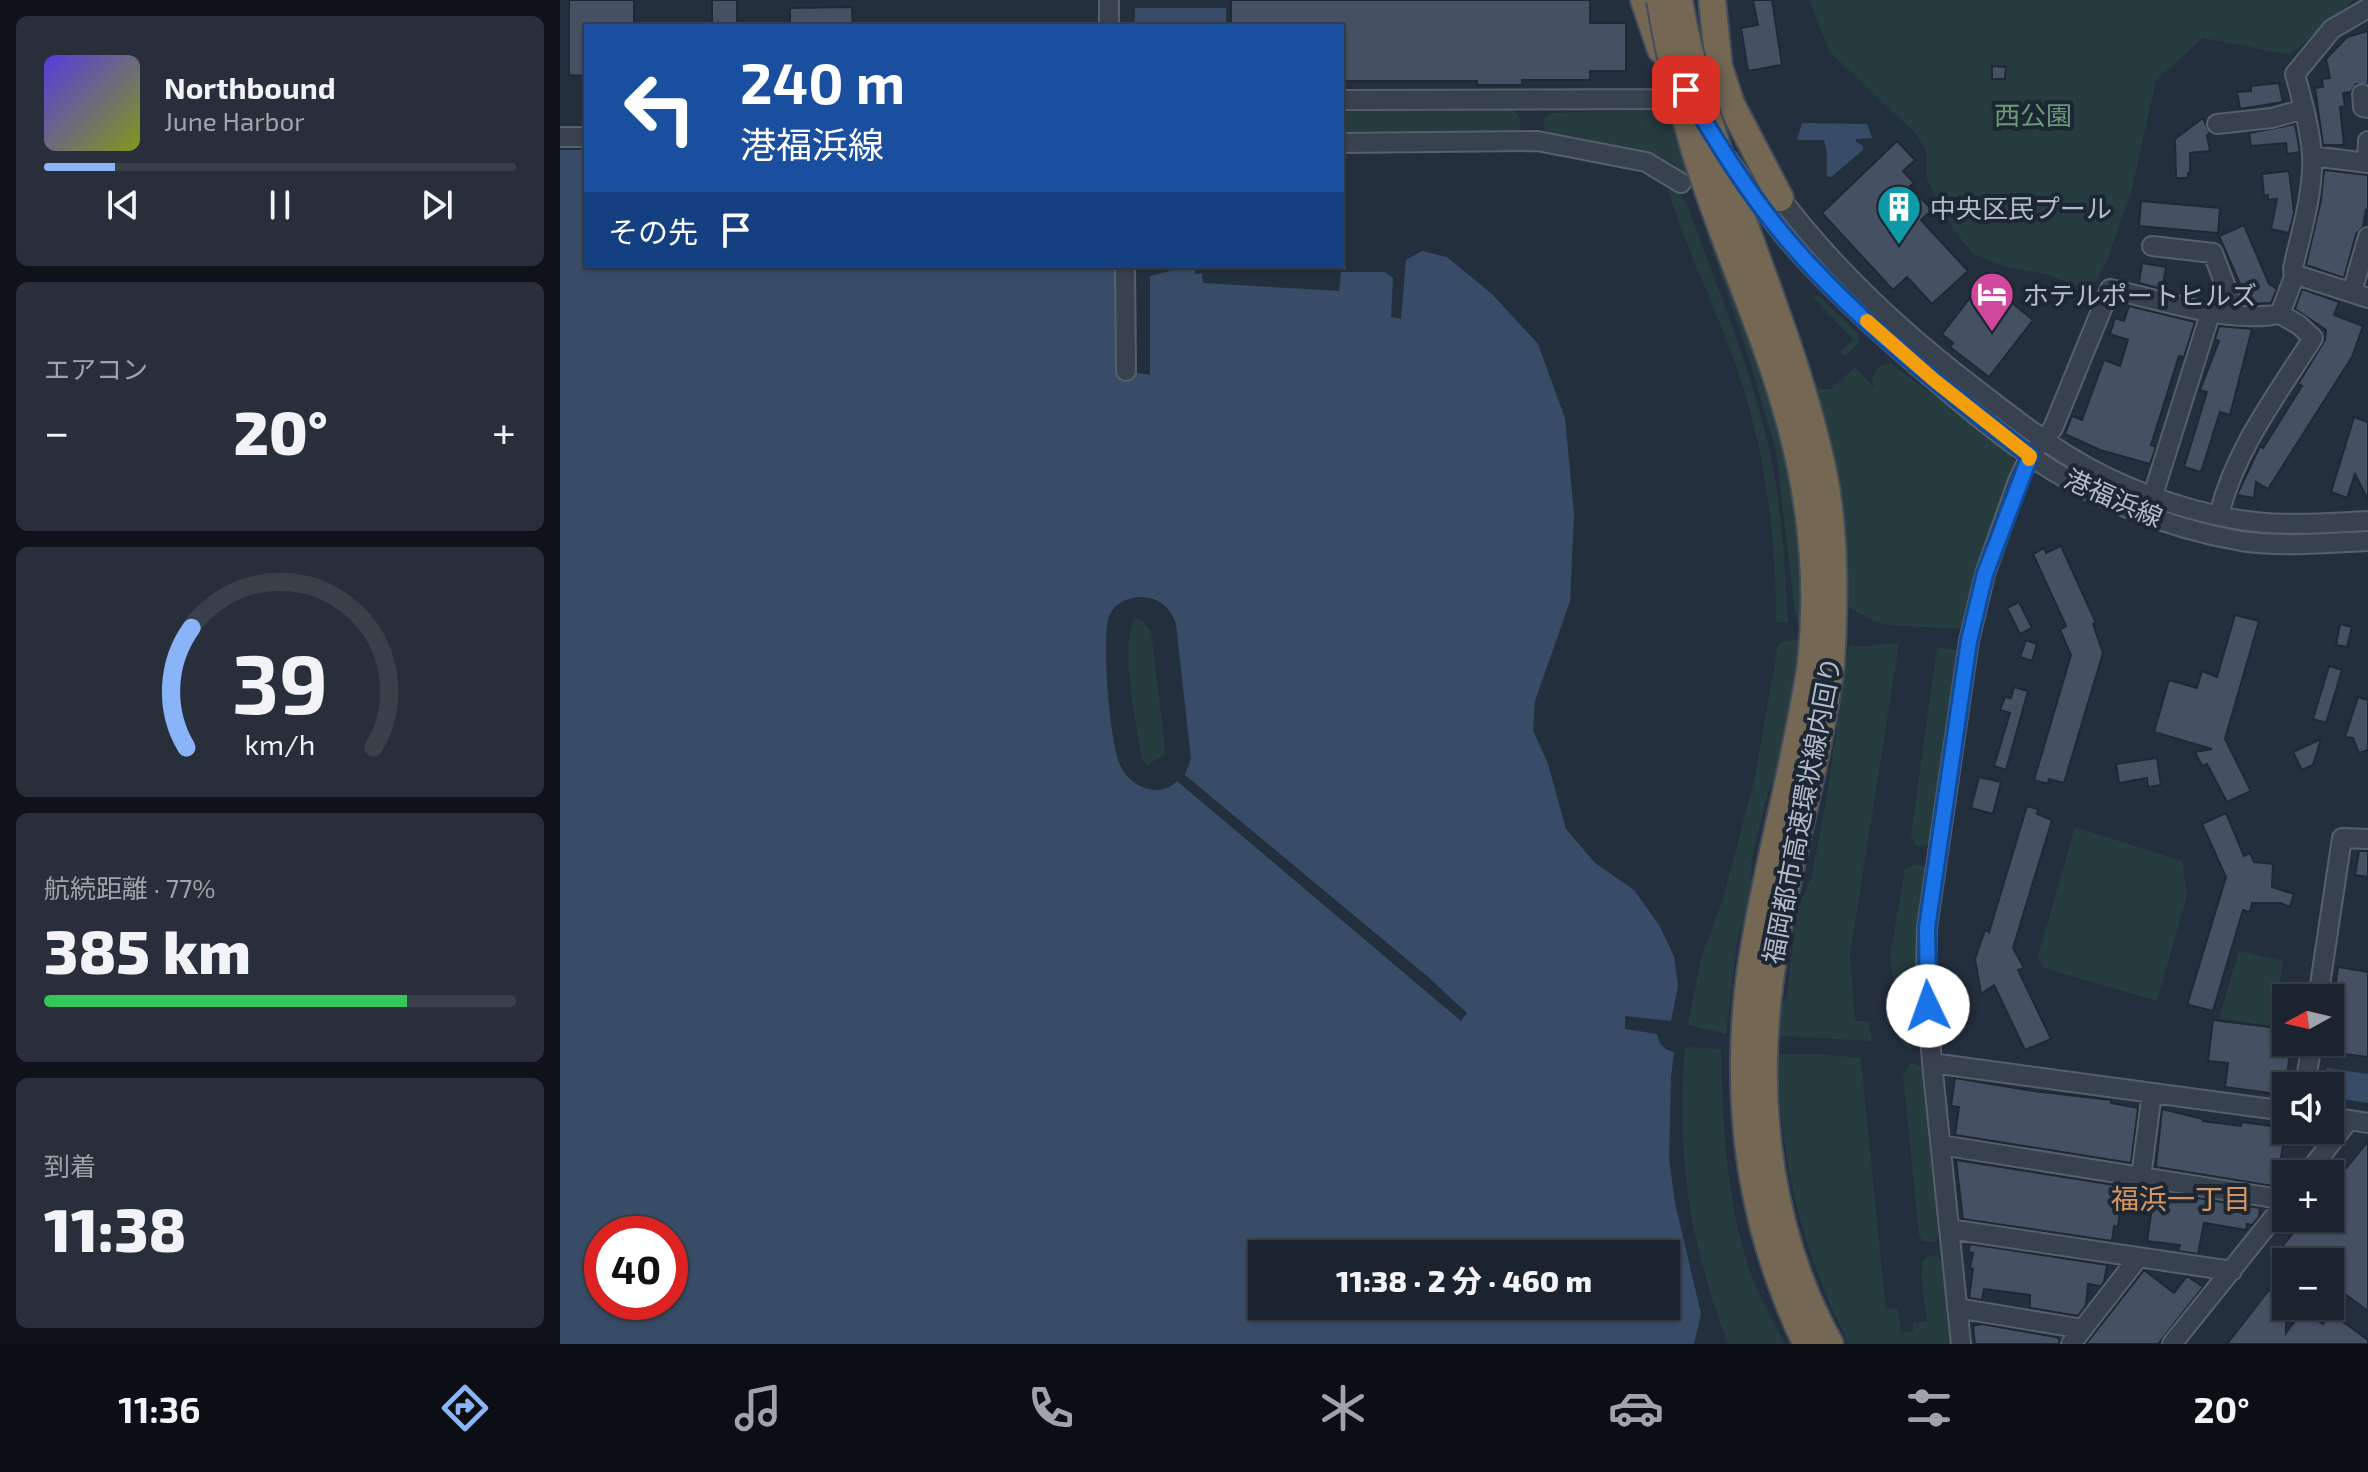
<!DOCTYPE html>
<html lang="ja">
<head>
<meta charset="utf-8">
<style>
  :root { --surface:#1b232e; --page:#282f3a; --text:#f1f3f6; --muted:#a0a4aa; --line:#39404a; --accent:#8ab4f8 }
  body { margin:0; font-family:"Exo 2","Noto Sans JP",sans-serif; background:var(--page); color:var(--text); height:100vh; display:flex; flex-direction:column; font-size:30px; white-space:nowrap }
  * { box-sizing:border-box; margin:0 }
  p { font-size:26px; color:var(--muted) }
  .icon { flex:none; width:44px; height:44px; fill:none; stroke:currentColor; stroke-width:2; stroke-linecap:round; stroke-linejoin:round }
  .map { position:relative; flex:1; overflow:hidden }
  .panel { display:flex; flex-direction:column; gap:16px; padding:16px; background:#0f1319; width:560px }
  .panel>* { flex:none }
  .hud { position:absolute; left:24px; top:24px; width:760px; height:244px; border-radius:0px; box-shadow:0 2px 6px #0004,0 0 0 2px var(--line); background:#1a4fa0; color:#fff; overflow:hidden }
  .needle { width:52px; rotate:262deg }
  .tools { position:absolute; left:1712px; top:984px; display:grid; gap:16px }
  .tools a { display:grid; place-items:center; width:72px; height:72px; border-radius:0px; background:var(--surface); box-shadow:0 2px 6px #0004,0 0 0 2px var(--line); font-size:40px }
  .speed { position:absolute; left:24px; top:1216px; display:flex; gap:16px; font-size:40px; font-weight:700; text-align:center }
  .speed>* { display:grid; place-content:center; width:104px; height:104px; border-radius:50%; background:var(--surface); box-shadow:0 2px 6px #0004,0 0 0 2px var(--line); line-height:1 }
  .speed .limit { border:12px solid #d22; background:#fff; color:#111 }
  .pin { position:absolute; display:grid; place-items:center; width:68px; height:68px; color:#fff; margin:-34px; border-radius:16px; box-shadow:0 4px 12px #0006 }
  .me { position:absolute; width:88px; margin:-44px; rotate:357deg; stroke-linejoin:round; filter:drop-shadow(0 0 6px #0008) }
  .turn { display:flex; align-items:center; gap:28px; height:168px; padding:0 24px; font-size:36px }
  .turn .icon { width:104px; height:104px; stroke-width:2.5 }
  .turn b { display:block; font-size:56px; line-height:68px }
  .then { display:flex; align-items:center; height:76px; padding:0 24px; background:#0003; gap:16px; font-size:30px }
  .big { font-size:60px; font-weight:800; line-height:1.1 }
  .panel .card { flex:1; display:flex; flex-direction:column; justify-content:center; gap:12px; min-width:0; padding:0 28px; border-radius:12px; background:var(--page) }
  .panel .dial { align-items:center; gap:0 }
  .dial svg { height:208px; overflow:visible; fill:none; stroke:var(--line); stroke-width:7; stroke-linecap:round; text-anchor:middle }
  .dial text { fill:var(--text); stroke:none }
  .song { display:flex; align-items:center; gap:24px }
  .cover { width:96px; height:96px; border-radius:12px; background:linear-gradient(135deg,hsl(250 70% 55%),hsl(70 70% 35%)) }
  .played { height:8px; border-radius:4px; background:linear-gradient(90deg,var(--accent) 15%,var(--line) 15%) }
  .keys { display:flex; justify-content:space-around; direction:ltr }
  .heat { display:flex; justify-content:space-between; align-items:center; font-size:44px; direction:ltr }
  .charge { height:12px; border-radius:6px; background:linear-gradient(90deg,#34c759 77%,var(--line) 0) }
  .trip { position:absolute; left:688px; top:1240px; width:432px; height:80px; border-radius:0px; background:var(--surface); box-shadow:0 2px 6px #0004,0 0 0 2px var(--line); font-weight:800; line-height:80px; text-align:center }
  .tab-bar { display:flex; height:128px; justify-content:space-around; align-items:center; background:#0b0e12; color:var(--muted) }
  .tab-bar .icon { width:56px; height:56px }
  .tab-bar .active { color:var(--accent) }
  .tab-bar b { font-size:36px; color:var(--text) }
  main { display:flex; flex:1; min-height:0 }
  .map>svg:first-child { display:block }
  .green { fill:#263c3f }
  .water { fill:#394c67; fill-rule:evenodd }
  .building { fill:#455162; stroke:#1f2835; stroke-width:2 }
  .lines { fill:none; stroke-linecap:round; stroke-linejoin:round }
  .minor-casing { stroke:#565f6c; stroke-width:22 }
  .highway-casing { stroke:#434c59; stroke-width:30 }
  .minor { stroke:#38414e; stroke-width:18 }
  .highway { stroke:#746855; stroke-width:26 }
  .highway-bridge-casing { stroke:#434c59; stroke-width:30; stroke-linecap:butt }
  .highway-bridge { stroke:#746855; stroke-width:26 }
  .route-casing { stroke:#114b97; stroke-width:20 }
  .route { stroke:#1a73e8; stroke-width:14 }
  .slow { stroke:#f59e0b; stroke-width:14 }
  .labels { text-anchor:middle; dominant-baseline:central; stroke-width:8; stroke-linejoin:round; paint-order:stroke }
  .park-label { font-size:26px; fill:#6b9a76; stroke:#1d2633 }
  .poi-label { font-size:26px; fill:#b4bcc9; stroke:#1d2633; text-anchor:start }
  .street-label { font-size:26px; fill:#b4bcc9; stroke:#1d2633 }
  .neighbourhood-label { font-size:28px; fill:#d59563; stroke:#1d2633 }
</style>
</head>
<body>
<main>
<section class="panel">
<div class="card">
<div class="song"><i class="cover"></i><div><b>Northbound</b><p>June Harbor</p></div></div>
<div class="played"></div>
<div class="keys"><svg class="icon" aria-label="previous" viewBox="0 0 24 24"><path d="M18 5L8 12l10 7zM5 5v14"/></svg><svg class="icon" aria-label="pause" viewBox="0 0 24 24"><path d="M8 5v14M16 5v14"/></svg><svg class="icon" aria-label="next" viewBox="0 0 24 24"><path d="M6 5l10 7-10 7zM19 5v14"/></svg></div>
</div>
<div class="card"><p>エアコン</p>
<div class="heat"><a>−</a><b class="big">20°</b><a>+</a></div>
</div>
<div class="card dial"><svg viewBox="0 0 100 80">
<path d="M14 69A42 42 0 1 1 86 69"/>
<path d="M14 69A42 42 0 0 1 16 23" stroke="#8ab4f8"/>
<text x="50" y="56" font-size="32" font-weight="700">39</text>
<text x="50" y="72" font-size="11">km/h</text>
</svg></div>
<div class="card"><p>航続距離 · 77%</p><b class="big">385 km</b><div class="charge"></div></div>
<div class="card"><p>到着</p><b class="big">11:38</b></div>
</section>
<div class="map">
<svg width="1808" height="1344" viewBox="0 0 1808 1344">
  <rect width="100%" height="100%" fill="#242f3e"/>
  <path class="green" d="M1249,0H1794L1730,55L1643,38L1596,80L1572,189L1548,258L1531,291L1485,274L1446,267L1412,253L1392,227L1367,180L1366,149L1354,132L1270,52Z
    M1110,109L1133,183L1090,156L1012,136H992L984,130V118L991,113Z
    M954,110L961,120L959,130L945,136L789,134L782,126L784,111Z
    M1107,186L1118,191L1128,207C1157,287 1191,368 1210,452C1222,507 1225,566 1228,623L1216,622C1216,534 1205,447 1175,363C1154,303 1125,247 1107,186Z
    M1136,192L1212,397L1234,496L1239,540L1240,622H1237L1234,605L1216,451L1189,358L1133,193Z
    M1259,295L1298,334L1299,342L1285,357L1280,352L1293,339L1252,297Z
    M1330,363L1376,397L1382,398L1385,404L1451,454L1457,465L1407,624L1398,629L1327,625L1311,620L1289,607L1284,516L1258,389H1271L1295,367L1314,388C1310,374 1315,366 1330,363Z
    M575,618L582,620L591,632L605,746L604,754L588,765L582,760C577,727 559,646 575,618Z
    M1240,639L1221,760L1208,792L1191,862L1192,885L1177,944L1166,1034L1128,1025L1141,959L1163,899L1195,777L1218,645L1224,641Z
    M1329,643L1339,644L1290,954L1295,1021H1308L1312,1041L1219,1036L1221,1004L1227,997L1237,910L1251,879L1267,796L1289,645L1303,647Z
    M1377,647L1397,650L1402,656L1371,843L1365,847L1355,845L1351,836Z
    M1515,827L1622,861L1627,895L1597,1001L1484,968L1478,956Z
    M1356,864L1364,866L1368,876L1356,975L1362,1041L1357,1047L1348,1048L1340,1040L1330,955L1345,869Z
    M1679,951L1723,961L1713,1027L1659,1018Z
    M1125,1047L1161,1049C1163,1126 1166,1203 1192,1277C1200,1300 1214,1322 1225,1344H1168C1129,1240 1116,1158 1125,1047Z
    M1218,1054H1258L1301,1058L1326,1310L1338,1309L1341,1332L1353,1331V1323L1367,1321C1366,1309 1358,1268 1364,1260C1368,1255 1371,1256 1376,1256L1384,1263L1393,1344H1289C1242,1253 1219,1156 1218,1054Z
    M1350,1064H1356L1366,1071L1382,1231L1375,1242L1363,1241L1359,1236L1343,1074Z"/>
  <path class="water" d="M575,8H666V26H575Z
    M1242,123L1307,124L1312,138L1296,139V142L1303,146V150L1271,177L1267,176V153L1264,140H1237Z
    M0,150H26V266H558L559,378H572L573,372L590,375V276L629,266H635V274L642,273L643,283L779,291L781,272H825L833,278L831,317L841,319L846,260L862,251L887,257L932,294L978,344L1005,418L1014,514L1010,601L975,701L973,730L988,764L1006,829L1034,862L1074,890L1099,925L1114,956L1118,986L1111,1021L1065,1016V1029L1097,1034C1099,1045 1104,1050 1114,1052L1111,1077L1109,1159L1115,1203L1141,1314L1134,1344H0ZM581,597C599,598 610,606 616,624L631,759L625,775L867,976L907,1013L901,1021L617,781C599,799 572,788 561,767C550,748 540,632 550,614C557,601 568,598 581,597ZM42,1234H110V1302H42ZM702,1254H1106V1306H702Z
    M1767,1068L1808,1074V1103L1770,1097V1086H1764Z"/>
  <path class="building" d="M9,0H74V26H26V76L9,75Z
    M152,0H177V26H152Z
    M671,0H1030V23H1066V71H1030V80H962V85H917V81H782V26H671Z
    M1193,0H1212L1222,65L1188,71L1181,28L1198,25Z
    M292,7L293,26H230V8Z
    M1808,31V84H1796L1791,92L1783,93L1785,106L1780,107L1784,145H1763L1755,88L1763,87L1762,79L1770,78L1766,59L1787,37Z
    M1432,66L1446,67L1445,79H1432Z
    M1719,83L1723,102L1680,109L1677,92L1691,91V86Z
    M1643,118L1650,133L1647,135L1650,151L1630,153V173H1628V178H1616L1615,139Z
    M1735,124L1740,152L1727,154L1726,143L1691,146L1689,133Z
    M1337,141L1355,160L1343,171L1354,183L1350,186L1372,210L1361,220L1408,271L1372,304L1347,277L1333,290L1262,213Z
    M1764,170L1808,175V211L1806,210L1803,227L1796,234L1784,278L1746,265L1761,200Z
    M1729,171L1734,212L1729,233L1711,229L1717,199L1708,200V195L1704,196L1702,174Z
    M1581,201L1660,208L1658,233L1579,226Z
    M1684,225L1709,284L1717,289L1711,303L1683,304L1679,289L1682,288L1659,236Z
    M1582,263L1606,267L1602,289L1579,283Z
    M1420,285L1431,294L1435,289L1473,320L1429,377L1390,347L1393,343L1382,334Z
    M1742,289L1779,302L1774,315L1803,326L1792,357L1708,489L1696,482L1694,498L1677,495L1700,446L1703,448L1742,386L1738,384L1765,340L1766,330L1735,309Z
    M1569,306L1635,322L1624,357L1619,356L1591,445L1596,447L1590,464L1540,450L1505,434L1512,416L1522,420L1544,360L1560,366L1568,340L1550,334L1555,318L1564,321Z
    M1659,326L1692,329L1670,415L1660,412L1641,472L1624,467L1647,392L1640,390L1659,341L1655,339Z
    M1794,417L1808,422V500L1795,474L1787,498L1771,492Z
    M1501,546L1536,623L1533,624L1543,653L1504,783L1489,779L1488,784L1474,780L1511,655L1500,630L1506,626L1473,554L1484,548L1486,553Z
    M1459,602L1472,628L1460,634L1447,608Z
    M1675,615L1699,621L1665,739L1691,791L1667,802L1647,764L1642,766L1635,752L1652,749L1594,732L1609,680L1637,688L1642,671L1657,677Z
    M1780,624L1792,627L1787,647L1776,645Z
    M1466,640L1477,644L1472,661L1460,657Z
    M1769,666L1782,670L1766,723L1753,719Z
    M1454,687L1468,691L1446,770L1434,766L1450,713L1440,710L1445,697L1451,698Z
    M1798,697L1808,700V750L1799,753L1793,738L1785,737Z
    M1761,739L1753,765L1742,770L1733,752Z
    M1597,758L1601,785L1588,787L1587,778L1559,783L1556,764Z
    M1419,777L1441,782L1433,814L1411,808Z
    M1467,806L1478,809L1477,814L1492,820L1453,948L1464,968L1458,970L1491,1039L1465,1050L1434,985L1421,994L1415,959L1425,930L1429,932Z
    M1666,813L1684,856L1690,853L1694,862L1713,864L1712,887L1734,894L1730,907L1720,903H1692L1690,912L1683,910L1653,1011L1629,1005L1628,1002L1666,877L1642,824Z
    M1799,851H1808V877L1795,875Z
    M1778,967L1808,972V1057L1770,1052V1023Z
    M1653,1020L1726,1029V1042H1731L1725,1095L1665,1087L1668,1063L1648,1061Z
    M1395,1078L1473,1091L1551,1100V1103L1578,1108L1571,1163L1395,1135L1399,1107L1391,1106Z
    M1602,1109L1643,1119V1121L1681,1126L1682,1122L1726,1128L1720,1164H1726L1725,1188L1596,1167Z
    M1808,1141V1311L1770,1283V1262H1743L1722,1247L1744,1218H1770V1175L1777,1166L1784,1171Z
    M1396,1160L1700,1208L1699,1217L1692,1225L1687,1224L1686,1230L1644,1223L1638,1254L1618,1251L1620,1245L1587,1241L1591,1215L1560,1210L1558,1227L1554,1226L1552,1241L1403,1219Z
    M1410,1244L1547,1265L1544,1282L1541,1286L1528,1284L1526,1305L1518,1316L1470,1308V1295L1424,1289L1422,1300L1409,1298L1413,1269L1410,1268L1413,1253L1408,1252Z
    M1584,1270L1614,1293L1627,1276L1643,1287L1598,1344H1526Z
    M1712,1286L1726,1297V1333L1743,1310L1763,1324L1771,1313L1808,1340V1344H1667Z
    M1422,1324L1496,1337L1500,1340L1499,1344H1415L1413,1326Z"/>
  <g class="lines">
    <g class="minor-casing">
      <path id="minor" d="M549,0V26
        M1802,94L1803,107L1808,108
        M782,100L1099,99L1129,89
        M1657,124L1712,118L1744,109
        M0,137H26
        M782,143L977,141L1086,162L1121,183
        M1752,156L1808,163
        M1168,159C1187,186 1205,213 1226,238C1266,285 1313,328 1360,368C1395,398 1431,429 1469,455C1528,497 1610,529 1681,541C1722,547 1766,543 1808,541
        M1807,162L1808,141
        M1213,188C1270,266 1340,331 1416,389C1446,412 1477,437 1510,457C1558,487 1619,509 1674,519C1718,527 1764,523 1808,521
        M1592,246L1653,253L1670,298L1673,315
        M565,266L566,371
        M1734,277H1743L1808,298
        M1792,292L1808,237
        M1593,495L1651,311
        M1659,515C1675,449 1717,395 1753,338L1739,325L1720,314
        M1758,998L1782,838L1808,839
        M1372,1063L1726,1111
        M1745,1086L1752,1042
        M1770,1117L1808,1123
        M1381,1145L1726,1200
        M1747,1174L1789,1120
        M1581,1177L1592,1093
        M1389,1229L1672,1271
        M1397,1308L1523,1329
        M1401,1344L1372,1063L1366,977L1367,928L1409,641L1425,574L1458,481L1470,456L1493,428L1550,289C1602,300 1668,324 1720,314L1734,277L1733,268C1741,232 1754,192 1752,155C1750,128 1742,100 1735,74L1772,29L1808,8
        M1511,1344L1578,1258
        M1612,1344L1726,1202"/>
    </g>
    <g class="highway-casing">
      <path id="highway" d="M1084,0L1101,50
        M1152,0L1159,67L1171,104L1220,198
        M1247,1344C1236,1325 1229,1303 1221,1283C1181,1174 1175,1056 1195,942C1211,849 1237,757 1251,663
        M1270,1344C1211,1238 1194,1109 1209,989C1222,880 1257,774 1271,665"/>
    </g>
    <use href="#minor" class="minor"/>
    <use href="#highway" class="highway"/>
    <g class="highway-bridge-casing">
      <path id="highway-bridge" d="M1100,0C1108,50 1120,99 1134,148C1163,244 1208,336 1233,434C1252,508 1259,587 1251,663
        M1119,0C1147,163 1229,310 1263,471C1276,533 1275,602 1271,665"/>
    </g>
    <use href="#highway-bridge" class="highway-bridge"/>
  </g>
  <g class="lines">
    <g class="route-casing">
      <path id="route" d="M1126,90C1156,141 1187,192 1225,237C1295,320 1384,389 1470,456L1425,574L1409,641L1367,928L1368,1006"/>
    </g>
    <use href="#route" class="route"/>
    <path class="slow" d="M1307,321L1374,380L1470,456L1469,459"/>
  </g>
  <defs>
    <g id="building-pin" transform="scale(2.3)"><path d="M0 17L-7.5 6A9.5 9.5 0 1 1 7.5 6Z" fill="#0f9aa8" stroke="#1d2633"/><path d="M-4-6H4V6H1V3H-1V6H-4ZM-2.5-4.3h1.7v1.8h-1.7ZM.8-4.3h1.7v1.8H.8ZM-2.5-1h1.7V.8h-1.7ZM.8-1h1.7V.8H.8Z" fill="#fff"/></g>
    <g id="hotel-pin" transform="scale(2.3)"><path d="M0 17L-7.5 6A9.5 9.5 0 1 1 7.5 6Z" fill="#d1479c" stroke="#1d2633"/><path d="M-6-4.5h1.5V1H6V5H4.5V3h-9V5H-6ZM-4 0a1.8 1.8 0 1 1 3.6 0ZM.5 0V-2.5h3Q6-2.5 6 0Z" fill="#fff"/></g>
  </defs>
  <g fill-rule="evenodd">
    <use href="#building-pin" x="1339" y="207"/>
    <use href="#hotel-pin" x="1432" y="294"/>
  </g>
  <g class="labels">
    <g class="park-label">
      <text x="1473" y="114">西公園</text>
    </g>
    <g class="poi-label">
      <text x="1370" y="207">中央区民プール</text>
      <text x="1463" y="294">ホテルポートヒルズ</text>
    </g>
    <g class="street-label">
      <text transform="translate(1554 497) rotate(24)">港福浜線</text>
      <text transform="translate(1241 810) rotate(-79)">福岡都市高速環状線内回り</text>
    </g>
    <g class="neighbourhood-label">
      <text x="1621" y="1198">福浜一丁目</text>
    </g>
  </g>
</svg>
<div class="tools">
<a><svg class="needle" viewBox="-14 -14 28 28"><path d="M0-13l5 13h-10z" fill="#e53935"/><path d="M0 13l5-13h-10z" fill="#a0a4aa"/></svg></a>
<a><svg class="icon" aria-label="sound" viewBox="0 0 24 24"><path d="M4 9h4l5-4v14l-5-4H4zM17 9q2 3 0 6"/></svg></a>
<a>+</a>
<a>−</a>
</div>
<div class="speed"><div class="limit">40</div></div>
<div class="pin" style="left:1126px;top:90px;background:#d93025"><svg class="icon" aria-label="arrive" viewBox="0 0 24 24"><path d="M6 21V4h12l-3 4 3 4H6"/></svg></div>
<svg class="me" style="left:1368px;top:1006px" viewBox="-20 -20 40 40"><circle r="19" fill="#fff"/><path d="M0-13L10 11 0 6-10 11z" fill="#1a73e8"/></svg>
<div class="trip">11:38 · 2 分 · 460 m</div>
<div class="hud">
<div class="turn"><svg class="icon" aria-label="left" viewBox="0 0 24 24"><path d="M17 20v-9H6M10 6l-5 5 5 5"/></svg><div><b>240 m</b>港福浜線</div></div>
<div class="then">その先<svg class="icon" aria-label="arrive" viewBox="0 0 24 24"><path d="M6 21V4h12l-3 4 3 4H6"/></svg></div>
</div>
</div>
</main>
<nav class="tab-bar">
<b>11:36</b>
<svg class="icon active" aria-label="directions" viewBox="0 0 24 24"><path d="M12 3l9 9-9 9-9-9zM9 14v-3h6M13 9l2 2-2 2"/></svg>
<svg class="icon" aria-label="music" viewBox="0 0 24 24"><path d="M9 18V5l10-2v13"/><circle cx="6" cy="18" r="3"/><circle cx="16" cy="16" r="3"/></svg>
<svg class="icon" aria-label="phone" viewBox="0 0 24 24"><path d="M5 4h4l2 5-3 2q2 4 5 5l2-3 5 2v4C11 20 4 13 5 4z"/></svg>
<svg class="icon" aria-label="climate" viewBox="0 0 24 24"><path d="M12 3v18M4 7l16 10M4 17L20 7"/></svg>
<svg class="icon" aria-label="car" viewBox="0 0 24 24"><path d="M5 17H2v-5l4-1 3-4h7l3 4 3 1v5h-3M9 17h6M6 11h13"/><circle cx="7" cy="17" r="2"/><circle cx="17" cy="17" r="2"/></svg>
<svg class="icon" aria-label="filters" viewBox="0 0 24 24"><path d="M4 7h16M4 17h16"/><circle cx="9" cy="7" r="2"/><circle cx="15" cy="17" r="2"/></svg>
<b>20°</b>
</nav>
</body>
</html>
